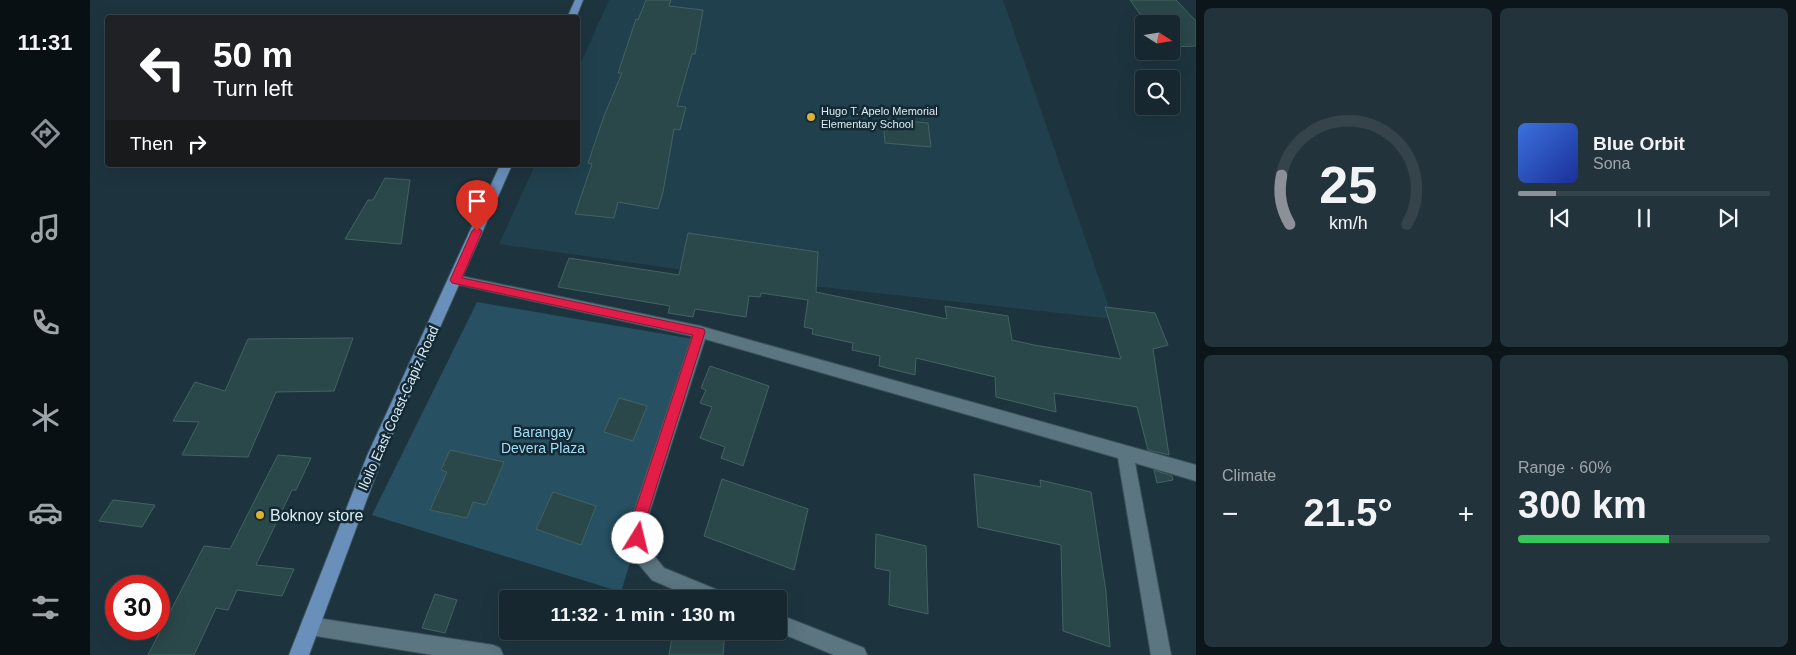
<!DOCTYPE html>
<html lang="en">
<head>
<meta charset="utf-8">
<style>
  :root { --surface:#16272f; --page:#23333b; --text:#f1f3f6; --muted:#9ea5aa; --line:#35444b; --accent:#8c9099 }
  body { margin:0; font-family:Helvetica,sans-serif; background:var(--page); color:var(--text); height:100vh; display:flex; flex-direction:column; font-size:19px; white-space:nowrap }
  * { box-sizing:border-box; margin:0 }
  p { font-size:16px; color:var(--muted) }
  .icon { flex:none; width:28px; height:28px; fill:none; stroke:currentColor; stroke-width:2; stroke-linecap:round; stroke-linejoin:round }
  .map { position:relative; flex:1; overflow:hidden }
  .sheet { display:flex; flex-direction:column; gap:8px; padding:8px; background:#0c151a; width:600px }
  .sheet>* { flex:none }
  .banner { position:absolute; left:15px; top:15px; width:475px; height:152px; border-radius:5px; box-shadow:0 5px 20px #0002,0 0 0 1px var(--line); background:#202124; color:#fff; overflow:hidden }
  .needle { width:32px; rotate:102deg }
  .controls { position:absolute; left:1045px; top:15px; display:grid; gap:10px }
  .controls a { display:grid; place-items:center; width:45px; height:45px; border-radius:5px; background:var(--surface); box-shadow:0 5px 20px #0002,0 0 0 1px var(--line); font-size:25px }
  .speed { position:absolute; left:15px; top:575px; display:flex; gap:10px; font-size:25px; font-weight:700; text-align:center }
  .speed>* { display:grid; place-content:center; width:65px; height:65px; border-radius:50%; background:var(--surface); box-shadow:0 5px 20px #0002,0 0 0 1px var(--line); line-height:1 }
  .speed .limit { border:8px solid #d22; background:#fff; color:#111 }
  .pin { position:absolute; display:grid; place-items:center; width:42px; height:42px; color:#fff; margin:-51px -21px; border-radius:50% 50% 50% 0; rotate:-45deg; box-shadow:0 0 5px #0007 }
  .pin .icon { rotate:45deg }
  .me { position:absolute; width:55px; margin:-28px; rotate:9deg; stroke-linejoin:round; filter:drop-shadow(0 0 4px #0008) }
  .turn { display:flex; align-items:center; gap:18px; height:105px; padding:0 25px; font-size:22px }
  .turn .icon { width:65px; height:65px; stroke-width:2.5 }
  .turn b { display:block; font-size:35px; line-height:42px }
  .then { display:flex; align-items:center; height:48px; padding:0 25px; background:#0003; gap:10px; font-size:19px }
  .big { font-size:38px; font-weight:600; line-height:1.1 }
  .sheet .tile { flex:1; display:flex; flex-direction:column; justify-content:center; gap:8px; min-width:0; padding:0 18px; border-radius:8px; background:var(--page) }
  .sheet .dial { align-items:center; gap:0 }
  .dial svg { height:130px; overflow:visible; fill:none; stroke:var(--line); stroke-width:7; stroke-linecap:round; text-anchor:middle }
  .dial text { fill:var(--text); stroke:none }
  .song { display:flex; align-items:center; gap:15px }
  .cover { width:60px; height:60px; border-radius:8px; background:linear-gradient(135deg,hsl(220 70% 55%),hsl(230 70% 35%)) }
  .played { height:5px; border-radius:2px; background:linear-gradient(90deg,var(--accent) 15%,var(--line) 15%) }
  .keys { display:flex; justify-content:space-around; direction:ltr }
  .heat { display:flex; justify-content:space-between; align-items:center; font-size:28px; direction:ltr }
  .charge { height:8px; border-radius:4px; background:linear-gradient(90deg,#34c759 60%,var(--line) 0) }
  .sheet .tiles { flex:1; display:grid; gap:8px; grid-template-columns:repeat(2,1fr) }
  .trip { position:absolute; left:409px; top:590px; width:288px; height:50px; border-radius:5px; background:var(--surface); box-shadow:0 5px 20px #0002,0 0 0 1px var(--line); font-weight:600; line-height:50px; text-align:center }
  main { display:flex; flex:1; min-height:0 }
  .menu { display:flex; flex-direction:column; width:90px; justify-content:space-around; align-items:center; background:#091013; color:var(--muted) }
  .menu .icon { width:35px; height:35px }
  .menu .selected { color:var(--accent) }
  .menu b { font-size:22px; color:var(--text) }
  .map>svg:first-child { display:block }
  .built { fill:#20404d }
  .green { fill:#275163 }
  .building { fill:#2a4749; stroke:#446263 }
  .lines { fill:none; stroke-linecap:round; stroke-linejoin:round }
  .minor-casing { stroke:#3c525b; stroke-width:2 }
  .primary-casing { stroke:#3c525b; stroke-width:2 }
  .minor { fill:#5b7581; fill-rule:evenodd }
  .primary { fill:#6990bb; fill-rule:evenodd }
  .route { fill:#e11d48; stroke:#92132f }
  .poi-dot { fill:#dbb233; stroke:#132a35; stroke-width:2 }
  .labels { text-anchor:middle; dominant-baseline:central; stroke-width:5; stroke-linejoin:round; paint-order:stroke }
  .far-poi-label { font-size:11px; fill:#ddebf2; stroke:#132a35; text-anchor:start }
  .street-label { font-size:14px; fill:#ddebf2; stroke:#132a35 }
  .park-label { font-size:14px; fill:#a4dbf5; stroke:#132a35 }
  .near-poi-label { font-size:16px; fill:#ddebf2; stroke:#132a35; text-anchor:start }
</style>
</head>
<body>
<main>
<nav class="menu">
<b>11:31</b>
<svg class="icon selected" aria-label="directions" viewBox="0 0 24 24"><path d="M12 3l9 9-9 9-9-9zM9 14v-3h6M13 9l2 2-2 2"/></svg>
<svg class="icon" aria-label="music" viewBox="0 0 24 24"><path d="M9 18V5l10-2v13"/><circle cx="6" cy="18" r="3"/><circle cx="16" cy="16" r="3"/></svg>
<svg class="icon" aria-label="phone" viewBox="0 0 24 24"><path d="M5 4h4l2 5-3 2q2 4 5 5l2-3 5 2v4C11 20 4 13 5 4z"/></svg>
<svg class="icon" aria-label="climate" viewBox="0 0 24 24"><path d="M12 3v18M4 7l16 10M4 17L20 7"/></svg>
<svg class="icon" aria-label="car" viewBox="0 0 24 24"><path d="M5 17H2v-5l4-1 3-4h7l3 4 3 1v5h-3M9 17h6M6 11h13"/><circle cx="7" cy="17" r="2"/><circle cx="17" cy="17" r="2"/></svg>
<svg class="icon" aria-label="filters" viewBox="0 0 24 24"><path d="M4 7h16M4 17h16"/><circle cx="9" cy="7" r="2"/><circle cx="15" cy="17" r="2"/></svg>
</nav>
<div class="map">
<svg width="1106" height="655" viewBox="0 0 1106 655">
  <rect width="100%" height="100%" fill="#1d343f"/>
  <path class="built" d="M519,0H913L1023,319L650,278L409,244L445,165H488V69Z"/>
  <path class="green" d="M387,302L609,340L531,592L282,515Z"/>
  <path class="building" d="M556,0H581L579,6L613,10L605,54H602L587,106L596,107L590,130L584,129L573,192L568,209L528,202L524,218L485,214L502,164L498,163L514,116L532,73H528L546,19L548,20Z
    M1040,0H1086L1106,21V46L1081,47V24H1057Z
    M793,119L838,123L841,147L795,143Z
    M295,178L320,180L311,244L255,239L278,200H283Z
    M598,233L728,252L726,292L857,319L855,306L918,316L922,340L944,345L1031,359L1015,307L1065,313L1078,345L1063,349L1079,455L1058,450L1047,407L964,393L966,412L906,397L905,377L826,358L825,375L789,366L790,356L762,350L763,343L722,334L723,329L714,327L718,300L671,293L670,297L659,296L656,317L605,309L603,317L578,313L580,306L468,287L479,258L589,275Z
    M263,338L244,391L186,392L158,457L92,455L109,422L83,421L105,382L135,391L158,339Z
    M620,366L679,386L653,466L631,458L635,447L610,438L622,407L610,403L616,390L611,388Z
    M529,398L557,406L543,441L514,432Z
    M360,450L414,462L396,505L383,502L377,518L340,510L357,472L351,470Z
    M188,455L221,458L206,490H202L166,565L204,569L192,596L147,590L138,610L126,608L104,655H58L114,546L140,549Z
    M1064,470L1082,476L1083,480L1067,483Z
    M884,474L951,487L950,480L1001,492L1016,592L1020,647L973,631L971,545L888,527Z
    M632,479L718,509L704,570L614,536Z
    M463,492L506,506L491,545L446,529Z
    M23,500L65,505L52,527L9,521Z
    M786,534L836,546L838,614L799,605L800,571L785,568Z
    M345,594L367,600L355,633L332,628Z
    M583,631H635L633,655H579Z"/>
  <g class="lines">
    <g class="minor-casing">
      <path id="minor" d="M366,275L610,326L1106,465V481L1045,463L1081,655H1061L1028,458L615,339L555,526L557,547L574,568L635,593L638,599H606L562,580L542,556L539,550V526L602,336L361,283L360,280L361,277Z
        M688,614L774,648L777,655H744L686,631H688Z
        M220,617L403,645L410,648L413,655H343L220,635L213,633L211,626L213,619Z"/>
    </g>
    <g class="primary-casing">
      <path id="primary" d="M485,0H493L486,18H477Z
        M410,165H422L293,456L219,655H199L277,456Z"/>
    </g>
    <use href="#minor" class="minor"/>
    <use href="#primary" class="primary"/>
  </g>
  <path class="route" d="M387,227L392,231L372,278L614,329L615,332L554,526L555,538L553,543L548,545L542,543L540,526L603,335L362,283L360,280L382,231Z"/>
  <g class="poi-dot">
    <circle cx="721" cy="117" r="5"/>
    <circle cx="170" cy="515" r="5"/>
  </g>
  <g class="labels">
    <g class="far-poi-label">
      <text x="731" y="111">Hugo T. Apelo Memorial<tspan x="731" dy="13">Elementary School</tspan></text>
    </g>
    <g class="street-label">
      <text transform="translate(308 408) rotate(-66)">Iloilo East Coast-Capiz Road</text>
    </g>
    <g class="park-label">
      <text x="453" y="432">Barangay<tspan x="453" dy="16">Devera Plaza</tspan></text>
    </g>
    <g class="near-poi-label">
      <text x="180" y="515">Boknoy store</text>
    </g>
  </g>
</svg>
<div class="controls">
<a><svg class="needle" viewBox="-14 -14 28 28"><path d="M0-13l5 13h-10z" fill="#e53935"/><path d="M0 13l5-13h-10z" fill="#9ea5aa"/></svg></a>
<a><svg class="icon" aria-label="search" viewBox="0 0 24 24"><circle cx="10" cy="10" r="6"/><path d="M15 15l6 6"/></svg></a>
</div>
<div class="speed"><div class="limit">30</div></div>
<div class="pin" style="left:387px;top:231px;background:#d93025"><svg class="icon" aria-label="arrive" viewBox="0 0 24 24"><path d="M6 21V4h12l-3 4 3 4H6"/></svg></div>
<svg class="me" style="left:548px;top:538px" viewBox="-20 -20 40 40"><circle r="19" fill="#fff"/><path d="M0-13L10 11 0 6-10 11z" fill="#e11d48"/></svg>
<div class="trip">11:32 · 1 min · 130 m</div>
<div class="banner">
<div class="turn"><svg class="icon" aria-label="left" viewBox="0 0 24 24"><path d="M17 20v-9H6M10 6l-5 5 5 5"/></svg><div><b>50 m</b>Turn left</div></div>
<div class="then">Then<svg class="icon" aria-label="right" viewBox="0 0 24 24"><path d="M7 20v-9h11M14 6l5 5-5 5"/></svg></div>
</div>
</div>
<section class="sheet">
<div class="tiles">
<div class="tile dial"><svg viewBox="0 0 100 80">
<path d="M14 69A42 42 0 1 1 86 69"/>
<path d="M14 69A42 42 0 0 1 9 39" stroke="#8c9099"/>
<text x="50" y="56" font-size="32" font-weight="700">25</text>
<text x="50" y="72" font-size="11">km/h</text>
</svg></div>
<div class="tile">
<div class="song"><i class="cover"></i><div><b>Blue Orbit</b><p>Sona</p></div></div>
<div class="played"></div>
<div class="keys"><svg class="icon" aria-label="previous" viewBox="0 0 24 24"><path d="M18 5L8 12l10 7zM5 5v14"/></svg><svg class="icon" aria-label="pause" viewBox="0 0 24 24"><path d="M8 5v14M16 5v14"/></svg><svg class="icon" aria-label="next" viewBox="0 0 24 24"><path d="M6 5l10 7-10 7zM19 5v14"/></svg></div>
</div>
<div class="tile"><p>Climate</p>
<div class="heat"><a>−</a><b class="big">21.5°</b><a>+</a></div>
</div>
<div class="tile"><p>Range · 60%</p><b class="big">300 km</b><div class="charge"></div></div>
</div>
</section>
</main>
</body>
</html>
